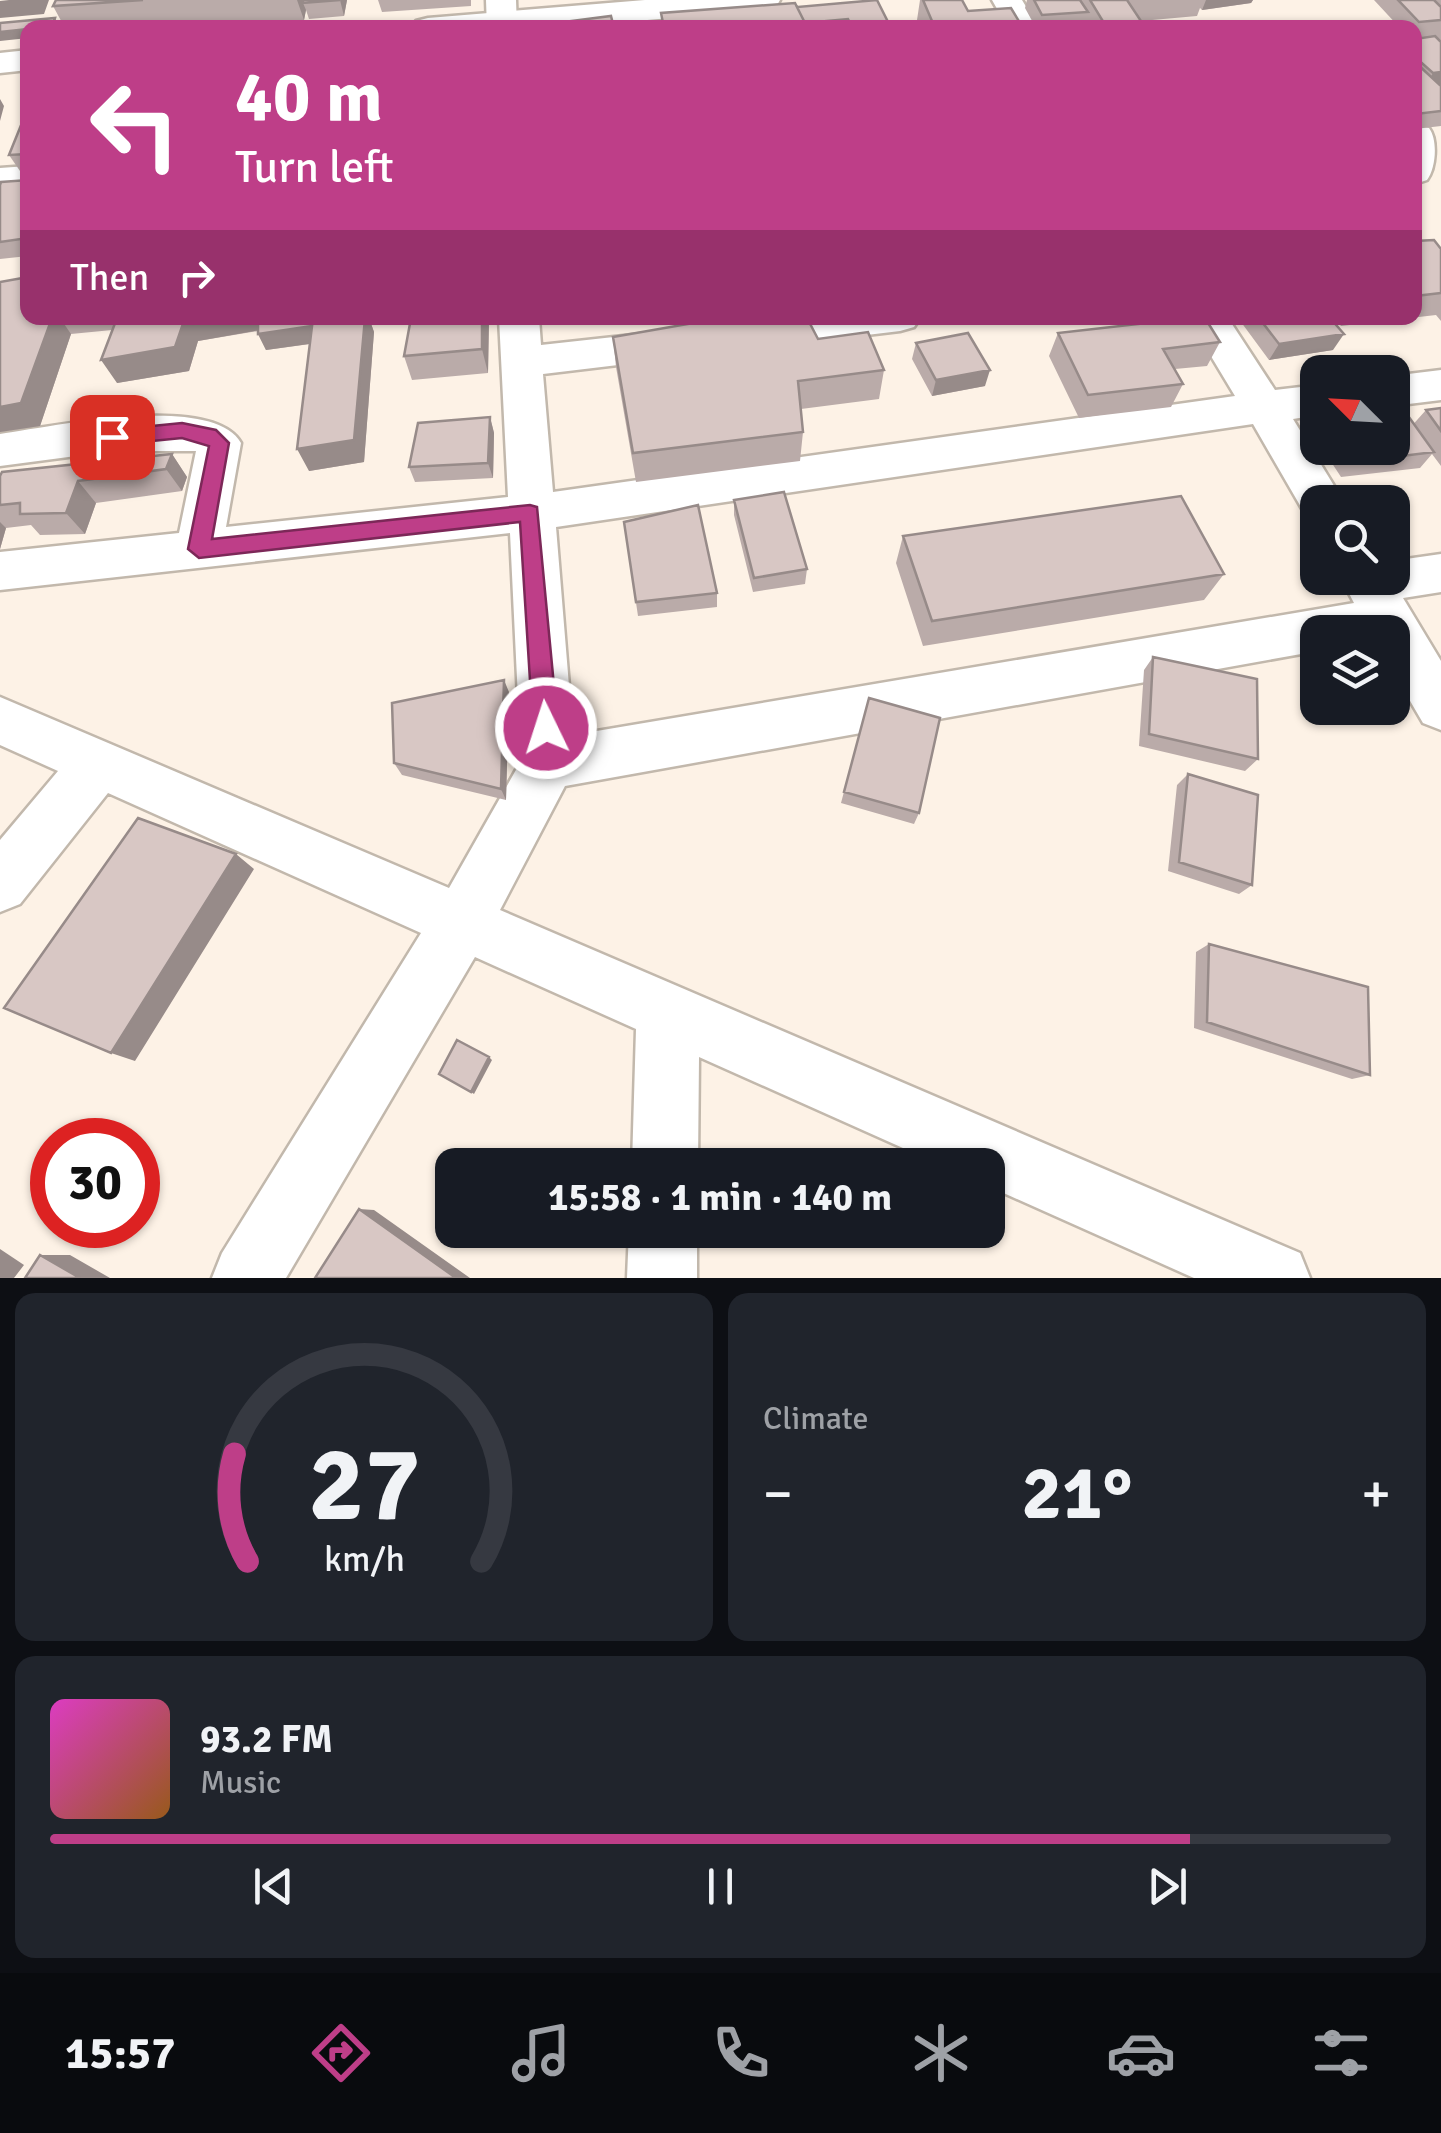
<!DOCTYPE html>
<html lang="en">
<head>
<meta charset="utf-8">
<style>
  :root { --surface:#171b24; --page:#20242c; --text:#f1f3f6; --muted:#9ea1a6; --line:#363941; --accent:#be3e88 }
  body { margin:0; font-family:Signika,sans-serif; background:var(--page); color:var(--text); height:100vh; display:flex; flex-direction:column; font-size:38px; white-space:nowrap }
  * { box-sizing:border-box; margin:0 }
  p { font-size:32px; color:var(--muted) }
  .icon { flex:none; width:55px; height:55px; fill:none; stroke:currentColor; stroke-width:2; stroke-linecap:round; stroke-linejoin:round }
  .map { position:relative; height:1278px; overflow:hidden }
  .drawer { display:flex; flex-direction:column; gap:15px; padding:15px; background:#0d0f14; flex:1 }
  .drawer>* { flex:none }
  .guide { position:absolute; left:20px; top:20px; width:1402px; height:305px; border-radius:20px; box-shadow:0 2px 8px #0004; background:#be3e88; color:#fff; overflow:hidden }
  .needle { width:65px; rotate:294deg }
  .fabs { position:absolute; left:1300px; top:355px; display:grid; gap:20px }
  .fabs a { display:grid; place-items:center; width:110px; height:110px; border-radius:20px; background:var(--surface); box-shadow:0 2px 8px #0004; font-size:50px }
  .speed { position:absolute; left:30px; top:1118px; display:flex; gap:20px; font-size:50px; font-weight:700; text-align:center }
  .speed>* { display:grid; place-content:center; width:130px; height:130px; border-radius:50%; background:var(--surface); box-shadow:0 2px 8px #0004; line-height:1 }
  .speed .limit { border:15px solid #d22; background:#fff; color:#111 }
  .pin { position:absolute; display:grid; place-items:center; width:85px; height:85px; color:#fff; margin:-42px; border-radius:20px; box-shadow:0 5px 15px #0006 }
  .me { position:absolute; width:110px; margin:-55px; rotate:356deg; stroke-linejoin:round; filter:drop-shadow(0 0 8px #0008) }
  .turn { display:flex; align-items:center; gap:35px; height:210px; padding:0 50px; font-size:45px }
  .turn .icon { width:130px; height:130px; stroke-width:2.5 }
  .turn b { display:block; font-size:70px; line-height:85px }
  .then { display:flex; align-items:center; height:95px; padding:0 50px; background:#0003; gap:20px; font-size:38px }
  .big { font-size:75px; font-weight:800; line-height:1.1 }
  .drawer .tile { flex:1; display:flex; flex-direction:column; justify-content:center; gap:15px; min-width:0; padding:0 35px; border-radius:20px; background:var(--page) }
  .drawer .dial { align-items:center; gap:0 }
  .dial svg { height:260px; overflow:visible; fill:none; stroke:var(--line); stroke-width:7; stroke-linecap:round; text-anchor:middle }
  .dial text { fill:var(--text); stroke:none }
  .song { display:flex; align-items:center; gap:30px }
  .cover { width:120px; height:120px; border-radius:15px; background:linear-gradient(135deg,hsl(310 70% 55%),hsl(30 70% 35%)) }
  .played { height:10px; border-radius:5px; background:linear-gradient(90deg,var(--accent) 85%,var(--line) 85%) }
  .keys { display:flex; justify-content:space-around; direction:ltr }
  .heat { display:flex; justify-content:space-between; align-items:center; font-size:55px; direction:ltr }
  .drawer .tiles { flex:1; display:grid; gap:15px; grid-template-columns:1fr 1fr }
  .tile:last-child { grid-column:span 2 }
  .trip { position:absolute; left:435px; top:1148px; width:570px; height:100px; border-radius:20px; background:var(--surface); box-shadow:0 2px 8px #0004; font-weight:800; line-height:100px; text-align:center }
  .tabs { display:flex; height:160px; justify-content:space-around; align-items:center; background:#090b0e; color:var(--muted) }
  .tabs .icon { width:70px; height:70px }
  .tabs .current { color:var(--accent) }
  .tabs b { font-size:45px; color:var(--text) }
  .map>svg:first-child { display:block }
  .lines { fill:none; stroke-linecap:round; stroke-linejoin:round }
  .street-casing { stroke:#c2b8ac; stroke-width:5 }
  .secondary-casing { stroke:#c2b8ac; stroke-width:5 }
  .street { fill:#fff; fill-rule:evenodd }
  .secondary { fill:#fff; fill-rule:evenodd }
  .wall { fill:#baaba9 }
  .shaded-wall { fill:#978b89 }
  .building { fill:#d8c7c4; stroke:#978b89; stroke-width:2.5 }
  .route { fill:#be3e88; stroke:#7c2858; stroke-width:2.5 }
</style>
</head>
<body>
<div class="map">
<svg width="1441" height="1278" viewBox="0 0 1441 1278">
  <rect width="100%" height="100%" fill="#fdf2e6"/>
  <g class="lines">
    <g class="street-casing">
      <path id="street" d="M486,0H516L517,28H487Z
        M992,0H1022L1039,28H1008Z
        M1415,125L1429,128C1438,140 1436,168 1427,180L1415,184Z
        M28,166V188L0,190V168Z
        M499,318H539L541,345L786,318H920L914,327L900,331L543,374L553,492L1235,396L1188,318H1228L1275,390L1318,385V415L1293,419L1344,502H1318V519L1305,514L1253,424L556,527L573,735L1354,603L1341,578H1392V561L1441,554V592L1403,598L1441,661V730L1423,723L1392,670V632H1318V651L565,786L500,910L1300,1253L1310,1278H1194L988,1186V1165H941L699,1057L698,1165H632L636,1029L475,957L286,1278H212L222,1253L421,933L108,793L20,904L0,912V840L58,771L0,745V697L449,888L521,761L510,533L0,590V552L179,533L196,451H114L0,466V434C50,427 212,392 241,443L226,527L508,497Z
        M1441,370V400L1392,406V376Z
        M629,1230H697V1278H627Z"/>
    </g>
    <g class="secondary-casing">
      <path id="secondary" d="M645,0H780L776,7L764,10L554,28H412L416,21L428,18Z
        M28,50V70L0,73V53Z"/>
    </g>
    <use href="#street" class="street"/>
    <use href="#secondary" class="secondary"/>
  </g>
  <path class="wall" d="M56,0H347L344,16L309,19L306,10L304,20L195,28H65L53,6Z
    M378,0H471V6L382,12Z
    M920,0H962L968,11L1023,28H921L917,20Z
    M1027,0H1253L1251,3L1202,10L1200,8L1197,16L1141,21L1145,28H1086L1084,25L1083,28H1036L1025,8Z
    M1374,0H1441V126L1415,129V39L1432,37L1415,38V28H1400Z
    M28,108V171H20L9,155Z
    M28,180V256L0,259V185Z
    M1415,241L1441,249V321L1436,315L1341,326L1334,318H1415Z
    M0,282L28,318H369L374,332L364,462L309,471L310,344L266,350L258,334V331L198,341L189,371L117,383L112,330L71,334L40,426L0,432Z
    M489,318L488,373L412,380L404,356Z
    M1120,318H1205L1220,342L1207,366L1175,369L1183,384L1171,407L1079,418L1049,356L1058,333L1125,326Z
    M1244,318H1330L1333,350L1269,360L1241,322Z
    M613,337L818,339L884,370L879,399L801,409L803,432L800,461L636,482L616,367Z
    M916,343L985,386L932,396L912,359Z
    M1441,408V466L1432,454L1420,468L1341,477L1322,448H1392L1426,410Z
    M490,417L494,433L493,478L415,482L409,467Z
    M1318,422V440L1312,431Z
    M172,454L187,477L182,491L96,503L85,534L40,535L31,525L6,528L0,549V476Z
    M734,500L807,569L805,584L753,592L734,515Z
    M624,522L717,593V607L638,616Z
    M903,536L1224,574L1204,600L923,646L896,563Z
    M1153,657L1258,759L1245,771L1139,746L1144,670Z
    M509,692L506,800L402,775L394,763Z
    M869,698L919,813L914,824L841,803Z
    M1188,774L1252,885L1239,894L1168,871L1177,785Z
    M1209,944L1370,1075L1352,1079L1194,1028L1196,952Z"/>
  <path class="shaded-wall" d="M9,0H49L44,14L0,18V1Z
    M297,0H308L303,3L306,10L304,20Z
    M340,0H347L344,16Z
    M1206,0H1253L1251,3L1202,10Z
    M55,18L59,28H44Z
    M28,29V38L0,41V32Z
    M1441,72V88L1423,90L1433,73Z
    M0,99L4,106L0,121Z
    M52,318H60L71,334L40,426L0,432V407Z
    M185,318H260L266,329L198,341L189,371L117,383L101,360Z
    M365,318H369L374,332L364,462L309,471L297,449Z
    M482,318H489L488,373L482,349Z
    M316,326L323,342L266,350L258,334Z
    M1344,334L1333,350L1269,360L1279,344Z
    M990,370L985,386L932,396L936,380Z
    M490,417L494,433L493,478L488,463Z
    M172,454L187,477L182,491L166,469Z
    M78,481L96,503L85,534L66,513Z
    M0,522L6,528L0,549Z
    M504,680L509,692L506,800L501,789Z
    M236,854L254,869L135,1061L111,1053Z
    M489,1057L492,1060L474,1094L471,1092Z
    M359,1209L374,1210L470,1278H456Z
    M0,1249L24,1265L14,1278H0Z
    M40,1255H70L110,1278H80Z"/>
  <path class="building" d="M56,0H143L53,6Z
    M303,0H340L303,3Z
    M877,0L889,24L852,27L848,19L805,23L797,7Z
    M923,0H962L968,11L1011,8L1023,28H935Z
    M1034,0H1080L1088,12L1042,15Z
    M1090,0H1127L1145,27L1107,28Z
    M1398,0H1434L1441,7V20L1419,22Z
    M795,3L805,23L848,19L852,27L894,23L896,28H664L661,13Z
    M611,16L614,28H562L563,22Z
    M55,18L52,27L28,28V29L0,32V23Z
    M1435,36L1441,42V72L1433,73L1415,57V39Z
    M1415,62L1441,86V111L1416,114L1415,112Z
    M28,108V154L9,155Z
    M28,180V238L0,242V185L1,182Z
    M1434,240L1441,249V293L1415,296V241Z
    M28,277V318H52L21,403L0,407V282Z
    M117,318H185L175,347L101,360Z
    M191,318H232L189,325Z
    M258,318H316H313L312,326L258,334Z
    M313,318H365L354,440L297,449Z
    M411,318H482V349L404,356Z
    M722,318H807L818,339L868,332L884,370L798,381L803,432L633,453L613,337Z
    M1144,318H1205L1220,342L1163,349L1183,384L1088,395L1058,333L1147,323Z
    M1259,318H1330L1344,334L1279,344Z
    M968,333L990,370L936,380L916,343Z
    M1401,406L1434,452L1354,462L1344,448H1392V407Z
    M1441,408V431L1426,410Z
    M490,417L488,463L409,467L418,423Z
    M172,454L166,469L78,481L66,513L20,514V503L0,505V476L2,472Z
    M784,492L807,569L754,578L734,500Z
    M1181,496L1224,574L932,621L903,536Z
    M698,505L717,593L636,602L624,522Z
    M1153,657L1257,679L1258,759L1149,734Z
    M504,680L501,789L394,763L392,703Z
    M869,698L940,718L919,813L844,792Z
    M1188,774L1258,795L1252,885L1179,862Z
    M138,818L236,854L111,1053L4,1008Z
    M1209,944L1368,987L1370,1075L1207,1022Z
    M457,1040L489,1057L471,1092L439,1074Z
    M359,1209L456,1278H315Z
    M40,1255L80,1278H25Z"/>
  <path class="route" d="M182,423L216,430L229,443L212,539L530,505L537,507L558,728L554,736L546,739L537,736L533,728L520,522L199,558L188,549L209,446L182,438L112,445L102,437L112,430Z"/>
</svg>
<div class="fabs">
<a><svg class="needle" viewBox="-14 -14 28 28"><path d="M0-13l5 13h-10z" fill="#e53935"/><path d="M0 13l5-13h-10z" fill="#9ea1a6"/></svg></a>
<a><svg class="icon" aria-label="search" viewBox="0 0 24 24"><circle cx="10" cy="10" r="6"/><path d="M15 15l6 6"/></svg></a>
<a><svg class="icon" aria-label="layers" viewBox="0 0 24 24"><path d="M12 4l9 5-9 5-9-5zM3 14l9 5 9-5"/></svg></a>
</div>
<div class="speed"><div class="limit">30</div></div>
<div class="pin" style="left:112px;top:437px;background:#d93025"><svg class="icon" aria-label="arrive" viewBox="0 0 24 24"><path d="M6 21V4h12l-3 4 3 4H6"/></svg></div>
<svg class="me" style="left:546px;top:728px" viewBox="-20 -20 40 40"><circle r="17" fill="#be3e88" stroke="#fff" stroke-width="3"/><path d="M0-11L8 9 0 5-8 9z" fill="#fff"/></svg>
<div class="trip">15:58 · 1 min · 140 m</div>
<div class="guide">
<div class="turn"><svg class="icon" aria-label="left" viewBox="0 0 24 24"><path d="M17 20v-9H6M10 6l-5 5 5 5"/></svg><div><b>40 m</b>Turn left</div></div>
<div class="then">Then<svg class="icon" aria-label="right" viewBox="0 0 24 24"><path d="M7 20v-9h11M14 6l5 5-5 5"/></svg></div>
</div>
</div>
<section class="drawer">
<div class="tiles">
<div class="tile dial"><svg viewBox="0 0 100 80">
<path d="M14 69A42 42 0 1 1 86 69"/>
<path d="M14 69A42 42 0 0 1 10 36" stroke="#be3e88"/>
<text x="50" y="56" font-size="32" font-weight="700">27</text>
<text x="50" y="72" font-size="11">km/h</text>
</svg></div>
<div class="tile"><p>Climate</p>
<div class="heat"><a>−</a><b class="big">21°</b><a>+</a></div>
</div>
<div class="tile">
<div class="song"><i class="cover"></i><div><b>93.2 FM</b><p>Music</p></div></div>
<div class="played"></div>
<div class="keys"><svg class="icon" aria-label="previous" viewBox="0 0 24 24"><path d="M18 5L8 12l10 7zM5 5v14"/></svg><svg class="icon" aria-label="pause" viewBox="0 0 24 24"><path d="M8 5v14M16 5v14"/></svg><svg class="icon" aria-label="next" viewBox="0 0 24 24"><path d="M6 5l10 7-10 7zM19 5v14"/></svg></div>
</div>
</div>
</section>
<nav class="tabs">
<b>15:57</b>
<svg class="icon current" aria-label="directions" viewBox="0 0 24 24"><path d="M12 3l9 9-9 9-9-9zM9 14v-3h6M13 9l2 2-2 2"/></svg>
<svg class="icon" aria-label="music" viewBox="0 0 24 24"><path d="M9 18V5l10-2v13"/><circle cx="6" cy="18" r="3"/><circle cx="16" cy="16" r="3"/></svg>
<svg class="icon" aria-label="phone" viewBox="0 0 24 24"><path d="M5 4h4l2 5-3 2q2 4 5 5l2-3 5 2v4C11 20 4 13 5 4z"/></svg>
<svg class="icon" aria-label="climate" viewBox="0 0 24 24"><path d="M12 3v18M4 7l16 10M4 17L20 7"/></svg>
<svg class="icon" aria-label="car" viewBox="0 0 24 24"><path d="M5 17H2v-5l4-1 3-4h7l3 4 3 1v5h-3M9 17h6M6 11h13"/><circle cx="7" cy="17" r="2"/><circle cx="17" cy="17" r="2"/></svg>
<svg class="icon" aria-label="filters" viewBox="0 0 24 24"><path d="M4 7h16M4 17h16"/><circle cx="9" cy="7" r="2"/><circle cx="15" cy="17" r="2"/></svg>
</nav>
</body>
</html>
